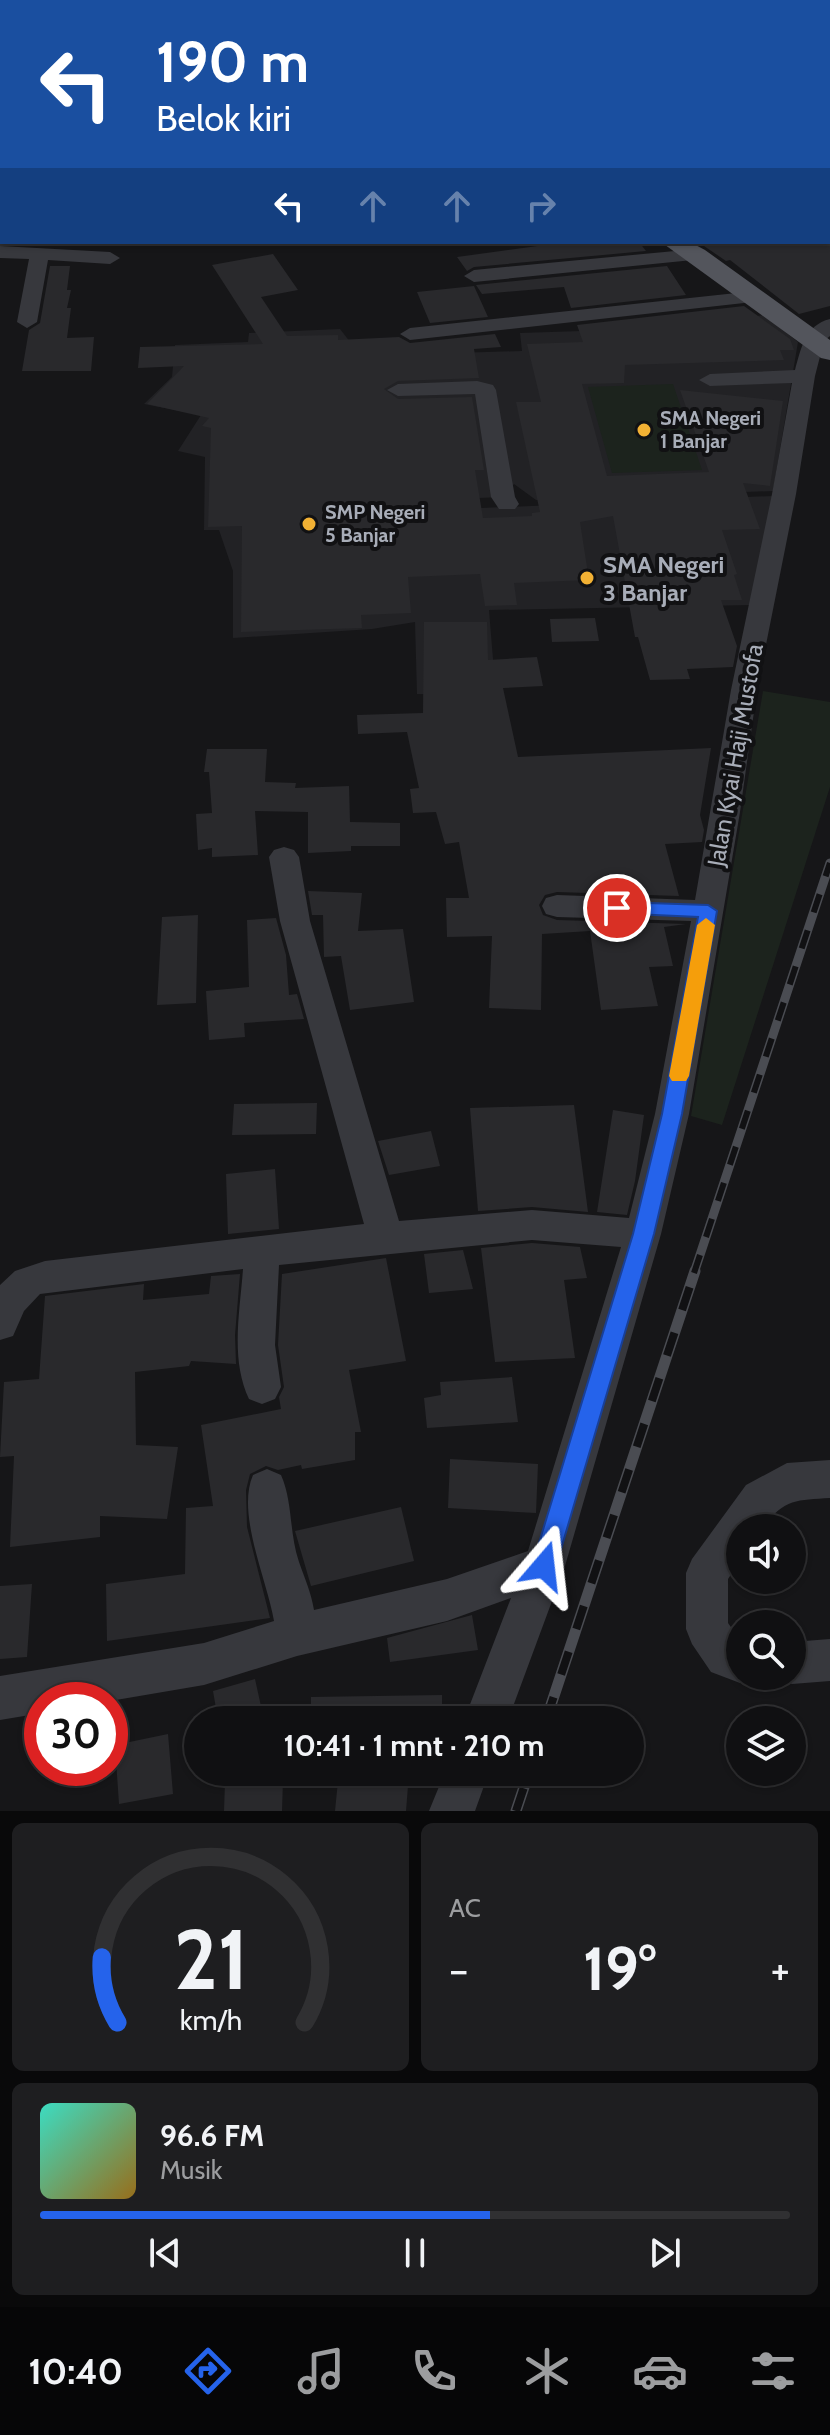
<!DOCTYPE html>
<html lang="id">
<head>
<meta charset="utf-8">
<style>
  :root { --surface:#101012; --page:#1e1e20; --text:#f1f3f6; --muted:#9c9d9f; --line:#303032; --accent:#2563eb }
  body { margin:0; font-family:Cabin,sans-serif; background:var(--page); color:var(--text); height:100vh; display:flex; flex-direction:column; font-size:30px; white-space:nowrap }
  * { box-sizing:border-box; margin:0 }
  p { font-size:26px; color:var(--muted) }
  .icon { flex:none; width:44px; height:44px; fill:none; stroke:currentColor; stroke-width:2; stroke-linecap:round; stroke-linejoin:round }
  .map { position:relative; height:1811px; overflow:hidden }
  .drawer { display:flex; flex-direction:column; gap:12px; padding:12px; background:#09090a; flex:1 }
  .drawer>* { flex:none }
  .hud { position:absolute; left:0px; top:0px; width:830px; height:244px; box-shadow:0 2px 6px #0004,0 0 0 2px var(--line); background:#1a4fa0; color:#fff; overflow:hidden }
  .controls { position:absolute; left:726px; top:1514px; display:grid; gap:16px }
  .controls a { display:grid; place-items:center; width:80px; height:80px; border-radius:50%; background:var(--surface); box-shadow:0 2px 6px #0004,0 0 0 2px var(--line); font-size:40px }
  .speed { position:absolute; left:24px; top:1682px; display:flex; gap:16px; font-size:40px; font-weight:700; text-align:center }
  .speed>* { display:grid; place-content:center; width:104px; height:104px; border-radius:50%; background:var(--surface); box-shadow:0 2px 6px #0004,0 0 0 2px var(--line); line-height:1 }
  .speed .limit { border:12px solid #d22; background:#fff; color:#111 }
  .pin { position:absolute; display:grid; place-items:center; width:68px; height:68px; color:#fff; margin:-34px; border:4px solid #fff; border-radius:50%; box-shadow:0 2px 8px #0007 }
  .me { position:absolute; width:88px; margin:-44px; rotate:17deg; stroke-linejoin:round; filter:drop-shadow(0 0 6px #0008) }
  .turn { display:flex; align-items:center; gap:28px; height:168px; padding:0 24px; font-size:36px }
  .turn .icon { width:104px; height:104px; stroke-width:2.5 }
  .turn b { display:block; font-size:56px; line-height:68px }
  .lanes { display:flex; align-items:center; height:76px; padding:0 24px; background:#0003; justify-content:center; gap:40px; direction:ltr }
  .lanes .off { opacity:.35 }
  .big { font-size:60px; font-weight:700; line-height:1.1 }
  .drawer .card { flex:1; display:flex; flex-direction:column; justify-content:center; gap:12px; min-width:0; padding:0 28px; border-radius:12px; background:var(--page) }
  .drawer .dial { align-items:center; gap:0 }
  .dial svg { height:208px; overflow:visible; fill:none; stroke:var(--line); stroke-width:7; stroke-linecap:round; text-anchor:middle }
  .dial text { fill:var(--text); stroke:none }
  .song { display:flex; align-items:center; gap:24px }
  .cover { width:96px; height:96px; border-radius:12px; background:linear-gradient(135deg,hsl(170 70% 55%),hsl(40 70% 35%)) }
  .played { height:8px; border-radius:4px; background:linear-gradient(90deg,var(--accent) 60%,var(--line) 60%) }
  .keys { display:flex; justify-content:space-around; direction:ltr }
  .heat { display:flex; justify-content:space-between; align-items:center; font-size:44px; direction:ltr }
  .drawer .tiles { flex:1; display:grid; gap:12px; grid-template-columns:1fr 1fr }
  .card:last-child { grid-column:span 2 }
  .trip { position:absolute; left:184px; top:1706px; width:460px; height:80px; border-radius:40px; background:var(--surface); box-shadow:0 2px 6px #0004,0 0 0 2px var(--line); font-weight:700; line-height:80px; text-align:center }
  .menu { display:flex; height:128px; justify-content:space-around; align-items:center; background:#060607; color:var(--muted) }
  .menu .icon { width:56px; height:56px }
  .menu .on { color:var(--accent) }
  .menu b { font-size:36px; color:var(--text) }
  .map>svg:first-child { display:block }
  .built { fill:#222225 }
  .green { fill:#1c231d }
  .building { fill:#29292c }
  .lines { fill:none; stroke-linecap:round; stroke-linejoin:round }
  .minor { fill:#37383d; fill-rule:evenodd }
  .major { fill:#53555c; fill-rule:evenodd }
  .rail-far1-casing { stroke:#4a4c52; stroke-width:9 }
  .rail-casing { stroke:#4a4c52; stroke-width:11 }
  .rail-far1 { stroke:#111113; stroke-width:6; stroke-dasharray:19; stroke-linecap:butt }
  .rail { stroke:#111113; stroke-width:8; stroke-dasharray:24; stroke-linecap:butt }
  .route { fill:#2563eb; stroke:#184099; stroke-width:2 }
  .slow { fill:#f59e0b }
  .poi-dot { fill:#f2b134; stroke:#111113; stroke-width:3 }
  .labels { text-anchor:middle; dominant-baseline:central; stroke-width:8; stroke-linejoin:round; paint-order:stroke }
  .far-poi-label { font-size:20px; font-weight:bold; fill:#a8adb8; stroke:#111113; text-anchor:start }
  .poi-label { font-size:24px; font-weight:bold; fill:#a8adb8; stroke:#111113; text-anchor:start }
  .street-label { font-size:24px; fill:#a8adb8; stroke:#111113 }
</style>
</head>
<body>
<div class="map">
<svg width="830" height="1811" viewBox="0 0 830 1811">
  <rect width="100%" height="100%" fill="#161618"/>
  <path class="built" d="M764,315L798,342L773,491L536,500L514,484L503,497L454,499L458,509L773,496L751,605L489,610L496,696L417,694L415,622L372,629L233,638V571L219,530H204L205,457L178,451L201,415L144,404L172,377L175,345L248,342L249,333L340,329L361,356L522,351L520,333L674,328Z"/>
  <path class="green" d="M673,384L702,470L612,473L588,387Z
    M763,691L830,702V787L722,1125L691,1116Z"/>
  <path class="building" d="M567,242H639L646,251L474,267L467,271L457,257Z
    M705,242H830V306L799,314L730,260L726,261L704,246L709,245Z
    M273,254L298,290L261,297L287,336L338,335V340L399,337L410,343L495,334L501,347L474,349L479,378L398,381L384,389L398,399L472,397L484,470H475L483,518L532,516V513L540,512L516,402H541L527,344L583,342L577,325L744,306L790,339L794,350H780L784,360L625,365L624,383L582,384L607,476L709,472L680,390L783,401L770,486L743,483L760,529L722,530L737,574L734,575L742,600H721L737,646L733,667L687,669L690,679L650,680L638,637H635L613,516L580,522L589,580L514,583L517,605L485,606L480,574L408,577L411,613L361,615L362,628L241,632L242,526L208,527L211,428L202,426L209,418L147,404L184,366L138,368L140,347L263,344L212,265Z
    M50,266H70L67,290H71L67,308H71L67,338L94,337L91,371H22L29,330L40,323Z
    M667,266L686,295L571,308L564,287L482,294L476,285Z
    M474,286L488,317L430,323L417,292Z
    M595,618L599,641L552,642L550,619Z
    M424,622H487L488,660L537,657L543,686L503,688L518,757L711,748L700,815L704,830L702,842L665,844L679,896L557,892L545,895L539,905L543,915L557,920L686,924L664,927L673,966L649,967L658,1006L601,1010L590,931L542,934L541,1010L489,1008L492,936L447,937L446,898H469L459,842L445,844L436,812L413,813L410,789L419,788L407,732L358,734L357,715L423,713Z
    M207,749H267L265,782L296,783L295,788L349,786L350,822L400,823V846H351V851L308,853V812L255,811L258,855L212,857V848L198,850L196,814L212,813L209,772H204Z
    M308,891L362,893L358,931L403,929L414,1002L350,1010L341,956L324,957L323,915H312Z
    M198,915L196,1003L157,1005L162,917Z
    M276,918L286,955L289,995L297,994L304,1019L244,1023L245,1037L209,1040L206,991L249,987L247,920Z
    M317,1103L316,1134L232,1135L234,1104Z
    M574,1105L588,1212L532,1207L478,1211L470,1108Z
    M613,1110L644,1115L635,1181L627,1215L597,1212Z
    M431,1131L440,1166L389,1175L378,1141Z
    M275,1169L279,1229L228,1234L226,1174Z
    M532,1243L580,1247L587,1278L564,1280L575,1358L495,1362L481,1248Z
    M463,1250L473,1289L429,1293L424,1254Z
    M386,1258L406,1361L349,1370L361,1432H355V1460L302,1469L301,1465L278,1470L266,1466L250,1474L246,1490L247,1527L270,1618L107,1641L106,1584L185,1574L186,1508L213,1506L201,1425L281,1409L279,1397L284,1387L278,1345L282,1274Z
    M240,1274L235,1335L236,1364L191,1361L189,1366L135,1372L136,1445L178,1447L167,1519L100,1516V1537L10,1547L14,1456L0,1457L4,1382L39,1379L45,1296L144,1284L143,1300L209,1294L211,1276Z
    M512,1377L518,1422L427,1428L424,1398L441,1395L440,1382Z
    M450,1459L538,1464L536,1513L448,1508Z
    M401,1507L414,1561L311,1586L295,1531Z
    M32,1584L27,1657L0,1659V1586Z
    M472,1615L478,1650L390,1662L387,1638Z
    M255,1679L264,1720H218L213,1691Z
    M442,1695V1720H311V1697Z
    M168,1734L173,1794L119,1804L115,1745Z
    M283,1780L282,1811H224L225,1782Z
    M338,1781L408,1786L406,1811H335Z"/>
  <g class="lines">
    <path class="minor" d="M623,0H637L638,2H624Z
      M721,0H735V2H721Z
      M769,0H824L823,2Z
      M0,2H4L2,10H0Z
      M0,51H2V61H0Z
      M828,105H830V115H828Z
      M0,109H2V119H0Z
      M0,142H2V152H0Z
      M828,149H830V162H828Z
      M0,188H2V198H0Z
      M0,246L110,252L120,258L110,264L48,260L37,322L27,328L17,322L29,259L0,258Z
      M696,249L706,255L703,259L474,282L464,276L474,270Z
      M755,291L762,293L765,297L762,301L410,340L400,334L410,328Z
      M830,319V336L824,341L815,376L796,494L757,690L740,812L689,1114L661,1234L565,1566L508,1720H464L511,1598L447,1621L297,1656L204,1685L110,1701L42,1700V1713L0,1720V1676L204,1643L274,1621C267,1580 236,1513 253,1475L267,1469L281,1475C293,1502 289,1533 299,1562C305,1579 311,1592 314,1610L447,1579L528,1551L621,1247L532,1240L279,1265L275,1345L281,1387L275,1399L262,1404L249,1399C230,1359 240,1311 243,1269L40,1294L24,1311L13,1336L0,1340V1285L15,1271L45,1261L364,1224L280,921L269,857L274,850L284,847L294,850L299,857L310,921L399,1221L532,1210L629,1218L655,1114L691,921L557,917L546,914L542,906L546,898L557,895L695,900L731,690L772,494L792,383L710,386L699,380L710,374L795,370C801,349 805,325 830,319Z
      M477,381L493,385L496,390L515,497L519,504L515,509H499L491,497L475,394L398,396L387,390L398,384Z
      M830,1460V1498C797,1500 783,1499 763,1528H740V1561L728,1579V1623L740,1640V1676H756L740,1683L711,1672L692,1644L686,1629V1573L692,1559L746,1485L787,1463Z
      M830,1639V1681L792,1684L777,1678L792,1676V1642Z
      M445,1772H489L475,1811H429Z"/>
    <path class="major" d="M265,0H283L284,2H266Z
      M661,242H690L705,250L830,340V360L821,358Z"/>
    <g class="rail-far1-casing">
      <path id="rail-far1" d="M694,1273L830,863"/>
    </g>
    <g class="rail-casing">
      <path id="rail" d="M546,1720L695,1271
        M516,1811L529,1772"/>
    </g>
    <use href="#rail-far1" class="rail-far1"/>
    <use href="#rail" class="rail"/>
  </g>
  <path class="route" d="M617,902L708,905L717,911L682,1114L654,1234L556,1566L553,1575L544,1579L535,1575L532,1566L633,1234L662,1114L698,917L611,913L608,908L611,904Z"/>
  <path class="slow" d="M706,918L715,925L689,1076L686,1081H672L669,1076L697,925Z"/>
  <g class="poi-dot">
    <circle cx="644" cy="430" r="8"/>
    <circle cx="309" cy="524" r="8"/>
    <circle cx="587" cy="578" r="8"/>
  </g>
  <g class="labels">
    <g class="far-poi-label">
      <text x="660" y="418">SMA Negeri<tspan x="660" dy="23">1 Banjar</tspan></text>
      <text x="325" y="512">SMP Negeri<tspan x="325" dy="23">5 Banjar</tspan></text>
    </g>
    <g class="poi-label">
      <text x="603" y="564">SMA Negeri<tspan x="603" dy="28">3 Banjar</tspan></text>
    </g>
    <g class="street-label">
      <text transform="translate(735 755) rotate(-80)">Jalan Kyai Haji Mustofa</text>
    </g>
  </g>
</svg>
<div class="controls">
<a><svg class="icon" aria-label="sound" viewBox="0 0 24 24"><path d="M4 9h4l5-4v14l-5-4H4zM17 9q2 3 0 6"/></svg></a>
<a><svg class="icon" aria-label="search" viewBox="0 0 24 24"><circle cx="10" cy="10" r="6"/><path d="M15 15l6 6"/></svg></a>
<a><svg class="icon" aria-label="layers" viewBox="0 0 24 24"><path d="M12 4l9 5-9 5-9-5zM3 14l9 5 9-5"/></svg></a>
</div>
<div class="speed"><div class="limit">30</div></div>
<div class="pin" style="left:617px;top:908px;background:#d93025"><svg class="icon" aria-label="arrive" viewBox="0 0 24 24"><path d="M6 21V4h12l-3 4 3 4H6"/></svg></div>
<svg class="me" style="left:544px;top:1566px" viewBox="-20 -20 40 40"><path d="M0-17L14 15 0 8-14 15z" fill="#2563eb" stroke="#fff" stroke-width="4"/></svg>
<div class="trip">10:41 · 1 mnt · 210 m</div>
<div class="hud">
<div class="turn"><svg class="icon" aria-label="left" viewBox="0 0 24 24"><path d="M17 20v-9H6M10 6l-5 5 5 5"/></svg><div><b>190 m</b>Belok kiri</div></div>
<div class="lanes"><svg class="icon" aria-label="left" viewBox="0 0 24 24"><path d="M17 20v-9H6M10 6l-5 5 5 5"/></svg><svg class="icon off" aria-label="ahead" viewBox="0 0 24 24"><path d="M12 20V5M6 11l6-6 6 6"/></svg><svg class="icon off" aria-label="ahead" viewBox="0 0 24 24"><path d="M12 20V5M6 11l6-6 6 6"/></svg><svg class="icon off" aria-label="right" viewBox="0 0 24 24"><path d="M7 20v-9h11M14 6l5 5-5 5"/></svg></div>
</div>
</div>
<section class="drawer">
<div class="tiles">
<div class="card dial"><svg viewBox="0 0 100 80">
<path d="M14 69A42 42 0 1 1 86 69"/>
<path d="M14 69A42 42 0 0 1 8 44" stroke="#2563eb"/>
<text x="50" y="56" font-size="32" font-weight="700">21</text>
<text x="50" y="72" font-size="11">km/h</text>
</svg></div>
<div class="card"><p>AC</p>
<div class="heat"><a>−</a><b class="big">19°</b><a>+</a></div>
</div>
<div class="card">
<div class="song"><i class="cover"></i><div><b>96.6 FM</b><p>Musik</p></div></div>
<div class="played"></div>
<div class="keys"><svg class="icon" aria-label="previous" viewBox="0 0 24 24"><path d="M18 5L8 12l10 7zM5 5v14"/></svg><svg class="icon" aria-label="pause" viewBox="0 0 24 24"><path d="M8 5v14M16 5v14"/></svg><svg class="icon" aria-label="next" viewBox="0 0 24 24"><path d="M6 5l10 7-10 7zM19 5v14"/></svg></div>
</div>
</div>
</section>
<nav class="menu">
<b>10:40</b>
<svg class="icon on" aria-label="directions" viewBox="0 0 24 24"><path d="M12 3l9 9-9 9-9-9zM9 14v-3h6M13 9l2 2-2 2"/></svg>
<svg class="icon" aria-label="music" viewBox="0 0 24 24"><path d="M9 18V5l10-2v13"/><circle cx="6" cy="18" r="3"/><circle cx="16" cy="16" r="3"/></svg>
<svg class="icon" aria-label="phone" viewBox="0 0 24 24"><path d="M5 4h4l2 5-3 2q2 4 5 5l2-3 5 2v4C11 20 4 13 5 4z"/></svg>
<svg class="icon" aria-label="climate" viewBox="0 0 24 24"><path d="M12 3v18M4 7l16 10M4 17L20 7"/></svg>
<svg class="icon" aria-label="car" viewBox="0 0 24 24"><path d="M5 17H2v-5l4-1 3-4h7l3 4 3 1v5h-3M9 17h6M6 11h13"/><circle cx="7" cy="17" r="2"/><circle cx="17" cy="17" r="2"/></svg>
<svg class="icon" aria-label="filters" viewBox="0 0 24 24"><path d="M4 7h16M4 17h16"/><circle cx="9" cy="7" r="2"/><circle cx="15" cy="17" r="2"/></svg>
</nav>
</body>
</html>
